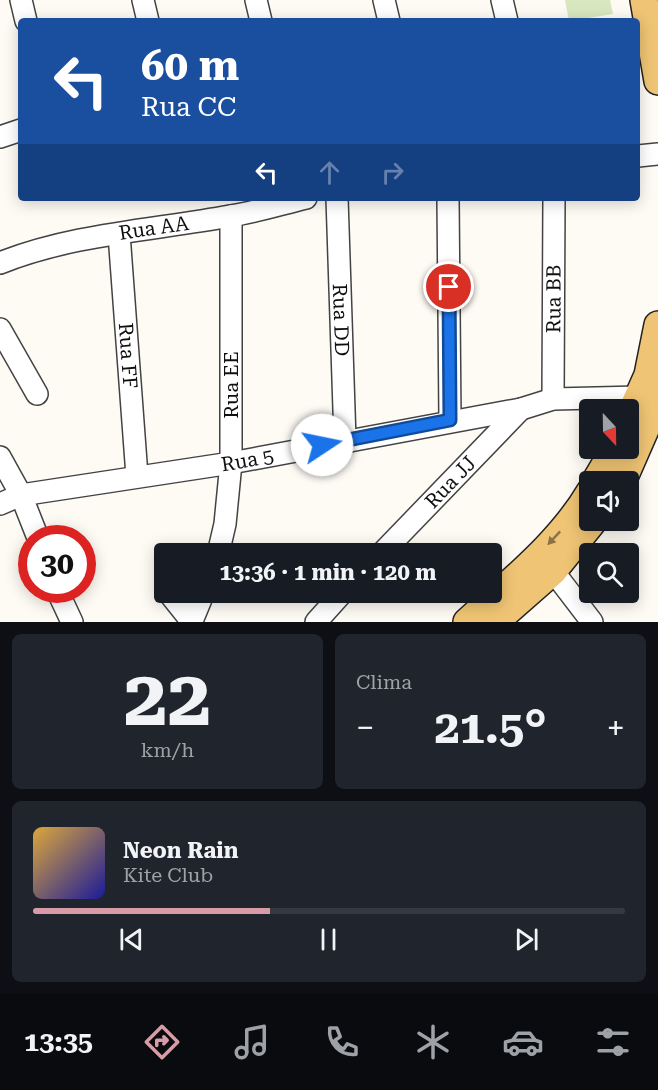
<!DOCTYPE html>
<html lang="pt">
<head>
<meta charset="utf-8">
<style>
  :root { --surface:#171b24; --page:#20242c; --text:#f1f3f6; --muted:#9ea1a6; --line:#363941; --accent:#d79ca7 }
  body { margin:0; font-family:"Roboto Serif",serif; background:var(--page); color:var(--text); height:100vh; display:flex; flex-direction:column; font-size:22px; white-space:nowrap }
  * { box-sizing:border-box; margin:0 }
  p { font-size:20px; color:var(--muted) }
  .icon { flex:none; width:33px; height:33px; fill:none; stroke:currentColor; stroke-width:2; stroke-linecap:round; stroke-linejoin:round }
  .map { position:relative; height:622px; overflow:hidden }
  .drawer { display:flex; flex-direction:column; gap:12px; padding:12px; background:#0d0f14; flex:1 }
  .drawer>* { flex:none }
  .top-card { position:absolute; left:18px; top:18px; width:622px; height:183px; border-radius:6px; box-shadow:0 3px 15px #0003; background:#1a4fa0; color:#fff; overflow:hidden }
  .needle { width:39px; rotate:158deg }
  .tools { position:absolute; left:579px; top:399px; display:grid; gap:12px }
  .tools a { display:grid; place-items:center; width:60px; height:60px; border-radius:6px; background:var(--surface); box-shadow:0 3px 15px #0003; font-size:30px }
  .speed { position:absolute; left:18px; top:525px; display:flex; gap:12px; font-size:30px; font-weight:700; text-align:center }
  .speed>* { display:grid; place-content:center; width:78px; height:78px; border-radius:50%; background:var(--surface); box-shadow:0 3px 15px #0003; line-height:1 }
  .speed .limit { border:9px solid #d22; background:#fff; color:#111 }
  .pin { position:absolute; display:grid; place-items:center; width:51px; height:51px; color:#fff; margin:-26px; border:3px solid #fff; border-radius:50%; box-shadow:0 2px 6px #0007 }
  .me { position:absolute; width:66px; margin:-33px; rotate:79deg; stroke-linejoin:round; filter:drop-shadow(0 0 4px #0008) }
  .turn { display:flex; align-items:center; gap:21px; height:126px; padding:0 24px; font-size:27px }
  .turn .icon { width:78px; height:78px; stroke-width:2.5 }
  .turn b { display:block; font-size:42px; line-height:51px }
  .lanes { display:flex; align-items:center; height:57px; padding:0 24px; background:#0003; justify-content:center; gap:30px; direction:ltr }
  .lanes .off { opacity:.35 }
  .big { font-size:45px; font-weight:700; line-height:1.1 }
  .drawer .widget { flex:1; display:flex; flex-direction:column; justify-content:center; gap:9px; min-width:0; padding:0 21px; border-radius:9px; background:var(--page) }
  .drawer .dial { align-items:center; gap:0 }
  .dial b { font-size:78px; line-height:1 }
  .song { display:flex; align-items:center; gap:18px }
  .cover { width:72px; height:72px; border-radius:9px; background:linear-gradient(135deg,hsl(40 70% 55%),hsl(240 70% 35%)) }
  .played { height:6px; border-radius:3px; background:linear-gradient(90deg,var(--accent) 40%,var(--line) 40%) }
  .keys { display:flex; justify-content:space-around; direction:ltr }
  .heat { display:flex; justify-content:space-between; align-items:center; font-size:33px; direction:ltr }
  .drawer .tiles { flex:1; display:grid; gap:12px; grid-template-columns:1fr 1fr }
  .widget:last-child { grid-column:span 2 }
  .trip { position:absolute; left:154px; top:543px; width:348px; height:60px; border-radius:6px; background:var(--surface); box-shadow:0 3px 15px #0003; font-weight:700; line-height:60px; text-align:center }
  .tabs { display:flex; height:96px; justify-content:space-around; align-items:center; background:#090b0e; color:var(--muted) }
  .tabs .icon { width:42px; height:42px }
  .tabs .current { color:var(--accent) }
  .tabs b { font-size:27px; color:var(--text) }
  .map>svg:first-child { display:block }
  .green { fill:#d8e7bf }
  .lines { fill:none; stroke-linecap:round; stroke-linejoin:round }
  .minor-casing { stroke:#434343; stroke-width:24 }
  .major-casing { stroke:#212121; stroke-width:30 }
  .minor { stroke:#fff; stroke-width:21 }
  .major { stroke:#efc474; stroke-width:27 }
  .oneway { fill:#8b7347 }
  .route-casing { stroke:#114b97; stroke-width:15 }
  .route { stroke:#1a73e8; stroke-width:10 }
  .labels { text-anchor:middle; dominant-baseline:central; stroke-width:6; stroke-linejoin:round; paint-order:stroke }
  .street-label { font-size:20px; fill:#101010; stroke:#fff }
</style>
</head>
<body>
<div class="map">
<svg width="658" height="622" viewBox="0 0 658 622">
  <rect width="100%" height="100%" fill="#fefbf5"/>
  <path class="green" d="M565,0H610L613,14L569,21Z"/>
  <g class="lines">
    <g class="minor-casing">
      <g id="minor">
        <path d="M21,0L26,21"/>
        <path d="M143,0L148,21"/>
        <path d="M256,0L261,21"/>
        <path d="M384,0L389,21"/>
        <path d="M502,0L507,21"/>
        <path d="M0,137L21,130"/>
        <path d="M638,156L658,154"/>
        <path id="s1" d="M337,198L345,440"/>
        <path d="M448,198L450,420"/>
        <path id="s2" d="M119,234L137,476"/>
        <path id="s3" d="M0,263C72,234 154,230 230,216C256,212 281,204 306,198"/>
        <path d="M0,329L37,394"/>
        <path id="s4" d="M553,399L554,198"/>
        <path d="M0,457L21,495L38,538"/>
        <path id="s5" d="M0,504L21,495L231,463L521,409L553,399L639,397"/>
        <path d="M218,554L225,524L231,463V216"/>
        <path id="s6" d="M381,554L521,409"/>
        <path d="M553,571L592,622"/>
        <path d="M57,590L72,622"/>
        <path d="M168,592L192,622"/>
        <path d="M192,621L204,592"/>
        <path d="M316,622L343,592"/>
      </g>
    </g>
    <g class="major-casing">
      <path id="major" d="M644,0L658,81
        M628,420L648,375L658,325
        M595,482L615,448
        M622,482L658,400
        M467,622C510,582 560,543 590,492
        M495,622L553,571L594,520"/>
    </g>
    <use href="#minor" class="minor"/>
    <use href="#major" class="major"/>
  </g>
  <defs><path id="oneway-solid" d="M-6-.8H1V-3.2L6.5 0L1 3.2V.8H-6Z" transform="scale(1.5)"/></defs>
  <use class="oneway" href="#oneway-solid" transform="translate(554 538) rotate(133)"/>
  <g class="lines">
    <g class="route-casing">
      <path id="route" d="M322,445L450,420L449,287"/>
    </g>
    <use href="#route" class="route"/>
  </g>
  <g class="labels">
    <g class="street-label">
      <text stroke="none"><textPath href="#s3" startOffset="158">Rua AA</textPath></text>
      <text stroke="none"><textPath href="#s4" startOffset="100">Rua BB</textPath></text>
      <text stroke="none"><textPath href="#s1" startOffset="122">Rua DD</textPath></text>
      <text stroke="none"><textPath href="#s2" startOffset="122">Rua FF</textPath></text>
      <text transform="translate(231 385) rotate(-90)">Rua EE</text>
      <text stroke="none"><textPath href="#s5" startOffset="252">Rua 5</textPath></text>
      <text stroke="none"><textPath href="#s6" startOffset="100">Rua JJ</textPath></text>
    </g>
  </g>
</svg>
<div class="tools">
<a><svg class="needle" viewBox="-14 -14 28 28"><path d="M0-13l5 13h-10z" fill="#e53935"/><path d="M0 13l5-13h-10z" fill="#9ea1a6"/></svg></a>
<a><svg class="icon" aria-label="sound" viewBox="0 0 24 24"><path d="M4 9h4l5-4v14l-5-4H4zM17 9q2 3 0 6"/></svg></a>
<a><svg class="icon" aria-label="search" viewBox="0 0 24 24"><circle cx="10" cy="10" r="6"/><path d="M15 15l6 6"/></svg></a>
</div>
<div class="speed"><div class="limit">30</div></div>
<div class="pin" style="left:449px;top:287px;background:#d93025"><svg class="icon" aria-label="arrive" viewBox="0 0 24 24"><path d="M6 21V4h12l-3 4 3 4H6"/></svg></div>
<svg class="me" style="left:322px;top:445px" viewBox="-20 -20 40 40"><circle r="19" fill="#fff"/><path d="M0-13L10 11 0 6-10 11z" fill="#1a73e8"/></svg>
<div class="trip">13:36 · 1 min · 120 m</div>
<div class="top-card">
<div class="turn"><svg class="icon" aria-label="left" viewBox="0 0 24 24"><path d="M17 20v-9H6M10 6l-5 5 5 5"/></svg><div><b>60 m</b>Rua CC</div></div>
<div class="lanes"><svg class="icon" aria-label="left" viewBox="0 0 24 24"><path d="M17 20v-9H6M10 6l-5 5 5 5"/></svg><svg class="icon off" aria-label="ahead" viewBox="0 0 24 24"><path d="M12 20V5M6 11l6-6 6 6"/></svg><svg class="icon off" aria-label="right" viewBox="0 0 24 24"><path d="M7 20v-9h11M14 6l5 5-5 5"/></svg></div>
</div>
</div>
<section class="drawer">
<div class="tiles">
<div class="widget dial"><b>22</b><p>km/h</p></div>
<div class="widget"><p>Clima</p>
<div class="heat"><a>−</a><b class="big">21.5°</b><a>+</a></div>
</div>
<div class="widget">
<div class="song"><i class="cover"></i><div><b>Neon Rain</b><p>Kite Club</p></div></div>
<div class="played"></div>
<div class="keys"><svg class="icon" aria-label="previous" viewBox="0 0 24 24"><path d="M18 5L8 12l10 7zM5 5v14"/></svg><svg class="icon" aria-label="pause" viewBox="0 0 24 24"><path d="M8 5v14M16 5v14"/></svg><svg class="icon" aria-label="next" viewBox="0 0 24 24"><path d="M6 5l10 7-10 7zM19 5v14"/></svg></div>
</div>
</div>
</section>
<nav class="tabs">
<b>13:35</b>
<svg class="icon current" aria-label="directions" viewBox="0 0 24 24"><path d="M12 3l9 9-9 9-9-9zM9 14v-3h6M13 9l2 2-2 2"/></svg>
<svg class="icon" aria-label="music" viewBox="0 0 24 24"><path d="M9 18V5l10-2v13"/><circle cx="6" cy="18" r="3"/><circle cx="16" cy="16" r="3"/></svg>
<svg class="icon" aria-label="phone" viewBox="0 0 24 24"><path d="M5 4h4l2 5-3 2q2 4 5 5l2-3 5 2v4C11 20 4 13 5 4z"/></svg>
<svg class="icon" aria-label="climate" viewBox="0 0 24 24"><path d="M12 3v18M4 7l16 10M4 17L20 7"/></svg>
<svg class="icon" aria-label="car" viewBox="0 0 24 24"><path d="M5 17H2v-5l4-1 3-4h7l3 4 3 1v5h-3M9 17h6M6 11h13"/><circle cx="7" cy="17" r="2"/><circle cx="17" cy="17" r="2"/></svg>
<svg class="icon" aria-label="filters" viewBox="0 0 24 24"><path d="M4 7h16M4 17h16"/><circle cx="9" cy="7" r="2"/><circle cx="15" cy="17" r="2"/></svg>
</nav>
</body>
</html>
